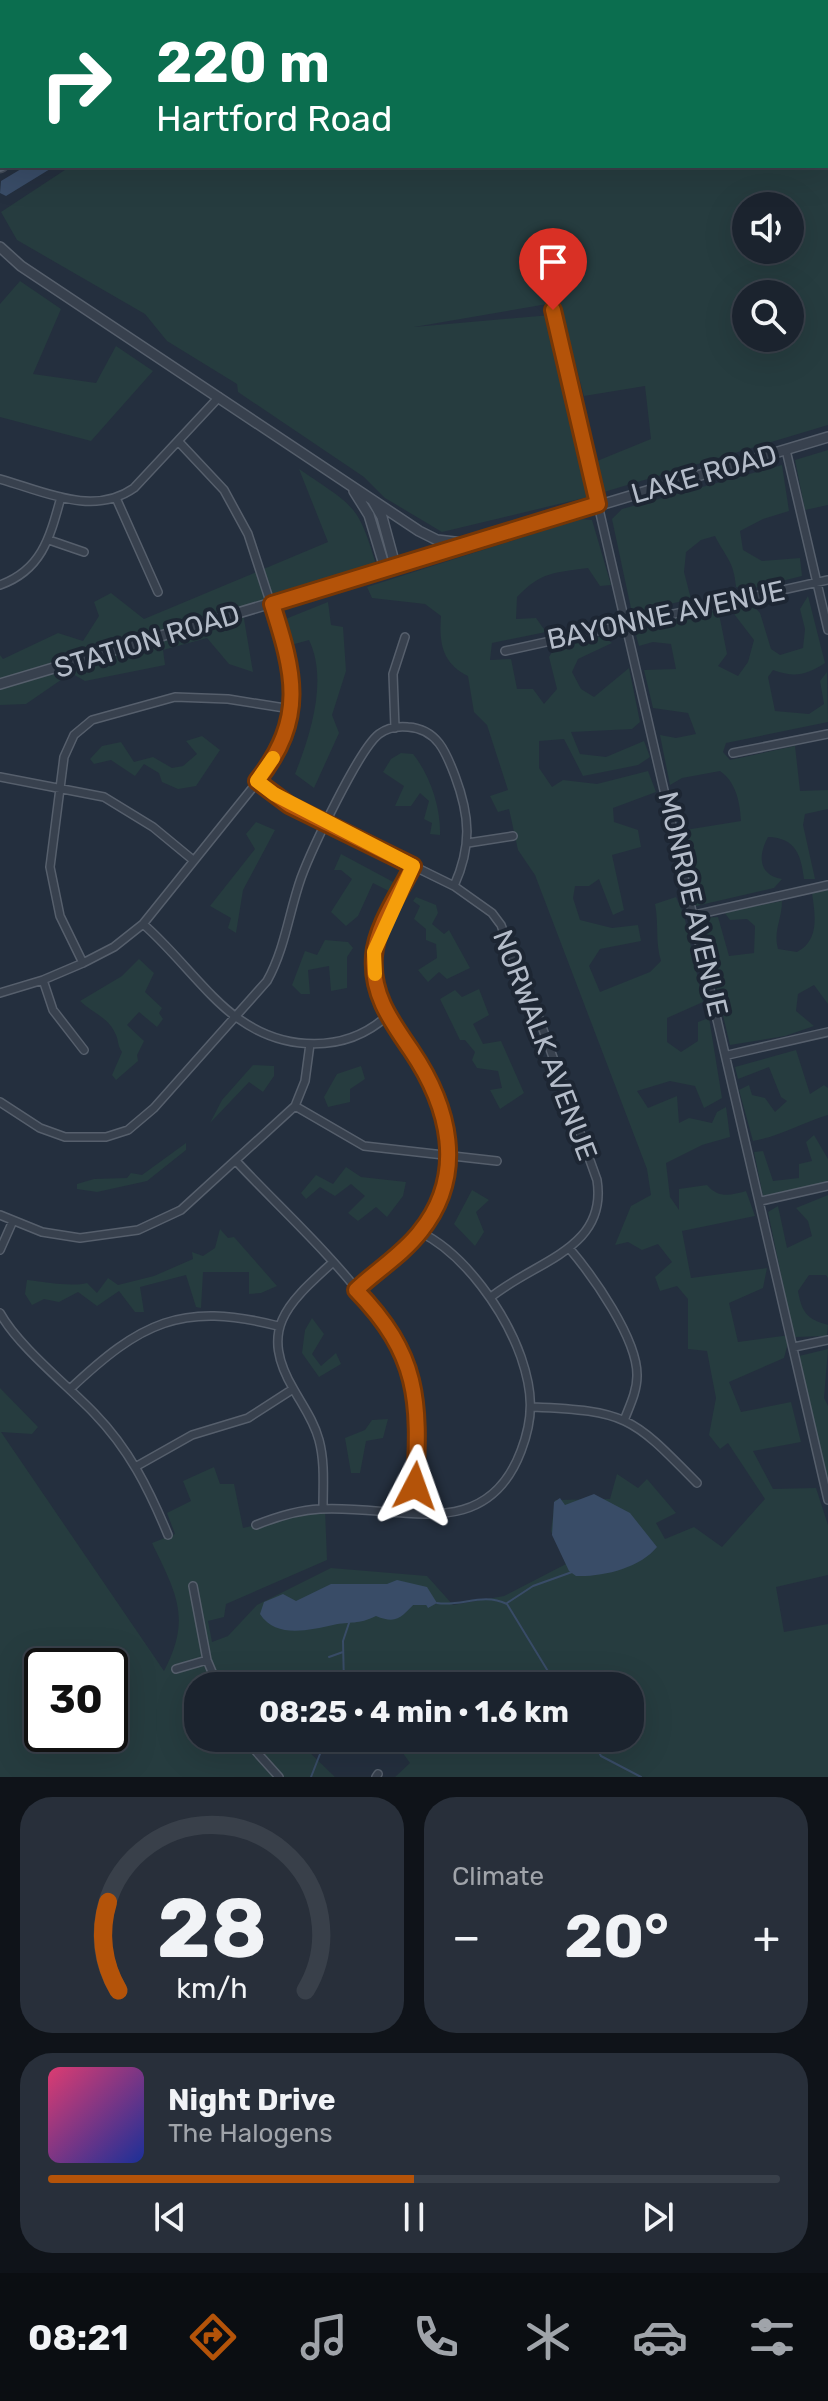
<!DOCTYPE html>
<html lang="en">
<head>
<meta charset="utf-8">
<style>
  :root { --surface:#1b232e; --page:#282f3a; --text:#f1f3f6; --muted:#a0a4aa; --line:#39404a; --accent:#b45309 }
  body { margin:0; font-family:Rubik,sans-serif; background:var(--page); color:var(--text); height:100vh; display:flex; flex-direction:column; font-size:30px; white-space:nowrap }
  * { box-sizing:border-box; margin:0 }
  p { font-size:26px; color:var(--muted) }
  .icon { flex:none; width:44px; height:44px; fill:none; stroke:currentColor; stroke-width:2; stroke-linecap:round; stroke-linejoin:round }
  .map { position:relative; height:1777px; overflow:hidden }
  .sheet { display:flex; flex-direction:column; gap:20px; padding:20px; background:#0f1319; flex:1 }
  .sheet>* { flex:none }
  .top-card { position:absolute; left:0px; top:0px; width:828px; height:168px; box-shadow:0 8px 32px #0002,0 0 0 2px var(--line); background:#0b6e4f; color:#fff; overflow:hidden }
  .tools { position:absolute; left:732px; top:192px; display:grid; gap:16px }
  .tools a { display:grid; place-items:center; width:72px; height:72px; border-radius:50%; background:var(--surface); box-shadow:0 8px 32px #0002,0 0 0 2px var(--line); font-size:40px }
  .speed { position:absolute; left:24px; top:1648px; display:flex; gap:16px; font-size:40px; font-weight:700; text-align:center }
  .speed>* { display:grid; place-content:center; width:104px; height:104px; border-radius:50%; background:var(--surface); box-shadow:0 8px 32px #0002,0 0 0 2px var(--line); line-height:1 }
  .speed .limit { border:4px solid #111; border-radius:12px; background:#fff; color:#111 }
  .pin { position:absolute; display:grid; place-items:center; width:68px; height:68px; color:#fff; margin:-82px -34px; border-radius:50% 50% 50% 0; rotate:-45deg; box-shadow:0 0 8px #0007 }
  .pin .icon { rotate:45deg }
  .me { position:absolute; width:88px; margin:-44px; rotate:4deg; stroke-linejoin:round; filter:drop-shadow(0 0 6px #0008) }
  .turn { display:flex; align-items:center; gap:28px; height:168px; padding:0 24px; font-size:36px }
  .turn .icon { width:104px; height:104px; stroke-width:2.5 }
  .turn b { display:block; font-size:56px; line-height:68px }
  .big { font-size:60px; font-weight:700; line-height:1.1 }
  .sheet .card { flex:1; display:flex; flex-direction:column; justify-content:center; gap:12px; min-width:0; padding:0 28px; border-radius:32px; background:var(--page) }
  .sheet .dial { align-items:center; gap:0 }
  .dial svg { height:208px; overflow:visible; fill:none; stroke:var(--line); stroke-width:7; stroke-linecap:round; text-anchor:middle }
  .dial text { fill:var(--text); stroke:none }
  .song { display:flex; align-items:center; gap:24px }
  .cover { width:96px; height:96px; border-radius:12px; background:linear-gradient(135deg,hsl(340 70% 55%),hsl(230 70% 35%)) }
  .played { height:8px; border-radius:4px; background:linear-gradient(90deg,var(--accent) 50%,var(--line) 50%) }
  .keys { display:flex; justify-content:space-around; direction:ltr }
  .heat { display:flex; justify-content:space-between; align-items:center; font-size:44px; direction:ltr }
  .sheet .tiles { flex:1; display:grid; gap:20px; grid-template-columns:1fr 1fr }
  .card:last-child { grid-column:span 2 }
  .trip { position:absolute; left:184px; top:1672px; width:460px; height:80px; border-radius:32px; background:var(--surface); box-shadow:0 8px 32px #0002,0 0 0 2px var(--line); font-weight:700; line-height:80px; text-align:center }
  .tabs { display:flex; height:128px; justify-content:space-around; align-items:center; background:#0b0e12; color:var(--muted) }
  .tabs .icon { width:56px; height:56px }
  .tabs .selected { color:var(--accent) }
  .tabs b { font-size:36px; color:var(--text) }
  .map>svg:first-child { display:block }
  .green { fill:#263c3f; fill-rule:evenodd }
  .water { fill:#394c67 }
  .lines { fill:none; stroke-linecap:round; stroke-linejoin:round }
  .stream { stroke:#394c67; stroke-width:2 }
  .minor-casing { stroke:#565f6c; stroke-width:10 }
  .tertiary-casing { stroke:#565f6c; stroke-width:12 }
  .primary-casing { stroke:#414a57; stroke-width:15 }
  .minor { stroke:#38414e; stroke-width:7 }
  .tertiary { stroke:#38414e; stroke-width:9 }
  .primary { stroke:#56606e; stroke-width:12 }
  .route-casing { stroke:#753606; stroke-width:20 }
  .route { stroke:#b45309; stroke-width:14 }
  .slow { stroke:#f59e0b; stroke-width:14 }
  .labels { text-anchor:middle; dominant-baseline:central; stroke-width:8; stroke-linejoin:round; paint-order:stroke }
  .street-label { font-size:28px; fill:#b4bcc9; stroke:#1d2633 }
</style>
</head>
<body>
<div class="map">
<svg width="828" height="1777" viewBox="0 0 828 1777">
  <rect width="100%" height="100%" fill="#242f3e"/>
  <path class="green" d="M498,0L828,1V425L604,492L597,461L651,439L645,386L584,396L559,302L414,327L551,315L588,497L442,532L385,498L364,477L238,392L237,384L167,341L145,314L17,240L1,212L71,166H826V2ZM746,206H790V250H746ZM746,294H790V338H746Z
    M20,281L61,309L33,374L96,383L116,346L153,371L91,441L0,417V304Z
    M828,450V505L805,510L795,460Z
    M782,465L789,511L763,519L740,531L743,550L762,561L800,558L802,576L746,590L736,587C734,561 726,558 715,536L701,540L686,552L684,572L691,599L632,613L612,519L622,509Z
    M299,469C356,508 358,503 378,571L243,613L253,672L229,664L207,638L163,650L165,665L85,681L71,673L26,704L0,705V655L3,659L58,633L83,641L99,616L94,602L111,593L144,619L328,542Z
    M580,519L592,520L611,585L600,586L588,568C554,573 542,571 517,597L516,619L536,618L546,632L492,643L490,660L511,659L517,689H533L544,704L557,689L549,657L554,649L603,636L612,643L578,659L572,672L581,689L594,697L629,668L640,722L632,729L571,732L580,754L606,757L644,741L650,757L638,765L583,776L564,739L539,741V768L552,787L563,780L597,784L648,771L656,792L613,808L614,822L638,830L641,847L612,855L624,910L613,915L599,879L589,886H575L573,898L580,920L612,928L638,925L641,941L600,949L589,966L600,992L650,972L661,961C655,941 659,924 655,904L676,897L684,915L703,1002L667,1018V1042L681,1052L698,1041V1022L709,1018L722,1098L704,1108L695,1086L670,1081L637,1091L648,1108L677,1096L679,1123L689,1118L712,1123L717,1112L726,1107L730,1137L702,1145L666,1163L670,1197L679,1210V1189L707,1185C719,1199 731,1195 746,1191L755,1216L682,1231L691,1278L767,1268L763,1288L729,1303L738,1342L790,1335L784,1358L729,1382L741,1412L791,1402L801,1442L753,1451L773,1489L816,1488L828,1525V1575L776,1587L784,1632L828,1624V1777H395L410,1763L392,1738H630V1686H198V1738H302L304,1747L335,1777H0V1388L38,1427L32,1434L1,1432L164,1671C192,1618 176,1593 152,1543L175,1534L167,1513L191,1501L183,1481L214,1467L220,1484H234L243,1528L325,1509L327,1560L226,1604L224,1617L208,1621L212,1642L228,1636L257,1605L331,1568L427,1576L453,1605L504,1596L566,1564L551,1531L555,1500L610,1499L617,1474L638,1488L647,1479L676,1513L656,1523L665,1539L694,1527L722,1547L765,1499L728,1443L720,1449L709,1435L716,1398L707,1351L688,1349V1299L677,1286L660,1291L655,1277L672,1262L658,1244L642,1250L628,1242L615,1245L631,1206L651,1195L647,1169L535,875L518,850L509,809L498,812L490,796L508,790L487,725L474,712L468,676C442,663 439,643 441,616L425,604L372,598L367,587ZM42,1666H110V1734H42Z
    M808,596L825,663C806,675 795,678 773,670L768,677L775,711L809,714L824,704L820,681L827,672L828,722L726,743L723,752L730,760L795,746L800,791L828,790V809L805,814L803,825L815,879H804C801,855 796,838 768,837C758,855 758,875 782,879L774,888L696,906L679,831L741,821C740,802 736,782 720,771L682,778L670,785L660,735L676,738L696,734L688,713L653,708L644,670L676,669L671,644L653,642L639,646L634,628L718,609L727,654L718,666L738,676L748,662L754,640L731,610L749,601L760,613L771,649L780,655L803,648L805,629L800,609Z
    M328,602L331,625L343,627L346,671L332,715L339,733L314,788L295,774C311,734 328,679 309,640L291,645L283,620Z
    M202,736L220,750L196,786L178,789L162,782L159,773L144,764L135,776L111,760L94,764L90,759L102,746L121,742L134,762L153,757L172,768L183,766L197,754L186,741Z
    M401,753L413,754C430,775 441,808 440,835L430,834L432,823L424,819L429,801L420,793L411,806H395L404,786L383,772L391,759Z
    M256,822L275,830L243,890L236,933L228,928L231,918L210,906L255,849L246,834Z
    M341,854L397,884L393,893L373,883L358,916L346,926L331,912L352,879L341,870H334Z
    M828,889V1004L814,985L798,994L796,1011L814,1026L785,1036L730,1045L700,918L718,917L729,956L754,953L755,926L747,919L730,920L724,912L782,901C782,920 773,930 778,949L797,952C820,940 815,914 812,893Z
    M416,897L436,905L438,913L432,924L444,934L449,930L470,968L447,979L439,972L428,982L418,970L437,958L436,944L426,940V929L414,919L420,906L413,901Z
    M325,940L348,942L353,948L347,957V988L331,991L329,966L308,970L310,994H301L292,985L305,951L317,955Z
    M139,959L154,973L145,992L162,1008L159,1013L163,1019L157,1027L139,1012L127,1025L144,1041L137,1055L138,1061L116,1080L112,1075L122,1052C117,1045 119,1040 115,1033C108,1017 91,1012 80,1001L122,976Z
    M479,989L489,1015L473,1024L483,1044L501,1041L524,1093L500,1109L490,1090L502,1088L498,1071L477,1068L472,1060L475,1052L465,1040H460L440,999L455,990L462,997Z
    M796,1050L810,1094L824,1085L828,1088V1115C801,1123 781,1136 753,1141L739,1090L749,1085L752,1095L765,1098L775,1112L787,1101L781,1097L769,1067L738,1079L735,1067Z
    M253,1065L274,1066V1076L263,1092L249,1082L210,1123L222,1100Z
    M361,1066L365,1079L350,1089V1102L328,1107L324,1097L337,1074Z
    M814,1135L828,1159V1182L763,1196L754,1152L763,1151L773,1181L799,1178V1164L812,1161L806,1142Z
    M186,1143V1150L147,1181L97,1192L77,1189V1184L94,1179L127,1178L131,1173L142,1175Z
    M346,1167L361,1177L406,1182L403,1196L387,1217L376,1207L358,1221L348,1213L365,1196L351,1184L335,1196L320,1187L306,1199L301,1193L316,1175L333,1184Z
    M472,1190L489,1200L476,1212L484,1232L475,1246L454,1224Z
    M828,1195V1278L826,1275H809L798,1291C802,1313 807,1319 828,1325L827,1336L794,1337L768,1212L778,1206L787,1248L812,1236L808,1221L796,1208Z
    M220,1229L228,1238L234,1237L277,1286L261,1293L249,1294V1272H203L201,1308L196,1307L186,1275L140,1287L144,1312H135L119,1291L97,1306L78,1292L59,1302L44,1299L32,1305L25,1294L27,1280C44,1282 71,1287 87,1283L97,1293L108,1278L118,1285L154,1276L193,1259L192,1252L203,1256L215,1248Z
    M312,1318L324,1334L312,1354L321,1366L336,1353L341,1364L319,1377L302,1353L305,1330Z
    M828,1349L824,1398L828,1406V1481L799,1356Z
    M388,1419L383,1438L366,1441L360,1473H351L345,1438L365,1430L372,1420Z"/>
  <path class="water" d="M26,166H55L6,196L0,193L1,181Z
    M594,1494L630,1513L657,1547C640,1568 603,1577 576,1576L569,1571L552,1535L554,1502L560,1498L565,1505Z
    M397,1580L427,1587L437,1603L428,1608L425,1603H415C402,1616 398,1625 376,1616C358,1625 351,1621 333,1625C309,1630 276,1639 260,1614L264,1602L283,1594L296,1601L331,1584H387Z"/>
  <g class="lines">
    <path class="stream" d="M437,1603C462,1607 482,1592 507,1604L557,1686
      M507,1603L533,1586L572,1572
      M413,1604H427
      M329,1657L343,1652
      M344,1686L343,1641L349,1623
      M591,1738L601,1756L641,1777
      M311,1777L320,1754V1738"/>
    <g class="minor-casing">
      <path id="minor" d="M71,2L72,0
        M0,46L2,42
        M0,57L1,65
        M553,310L828,1500
        M786,450L828,630
        M0,479C43,491 93,517 134,488L219,397
        M116,498L158,592
        M49,540L84,552
        M0,585C42,570 50,537 61,497
        M505,651L828,580
        M395,728L393,674L405,637
        M733,753L828,734
        M0,777L104,797L153,827L193,860
        M257,781L289,805L454,886L492,913L501,925L521,980L536,1010L597,1180C608,1249 535,1261 491,1297
        M468,843L513,836
        M695,915L828,885
        M143,924C175,951 208,998 239,1019C284,1051 345,1054 387,1016
        M83,963L60,916L50,867L64,757L74,735L92,720L175,697L228,699L291,709
        M43,980L53,1010L84,1050
        M0,993L43,980L83,963L114,947L143,924L262,776L283,735L293,695L292,669L248,534L224,490L178,441
        M728,1055L828,1032
        M0,1102L40,1128L65,1137H106L128,1130L154,1108L267,981C285,949 289,912 301,878C311,851 359,749 379,734C387,728 398,726 408,727C437,729 446,752 455,776C470,816 472,846 454,886
        M295,1106L364,1146L497,1161
        M237,1162C297,1227 407,1319 418,1409C422,1442 415,1479 413,1513
        M761,1201L828,1186
        M0,1215L42,1232L80,1238L138,1230L181,1210L295,1106L305,1081L310,1044
        M569,1248C592,1275 638,1339 637,1376C637,1391 630,1405 625,1418
        M0,1250L12,1223
        M356,1290C376,1271 403,1254 420,1232C467,1174 449,1105 411,1050C391,1021 371,994 374,956C376,926 400,892 413,866
        M0,1313C18,1346 67,1385 94,1413C129,1449 149,1489 168,1535
        M794,1347L828,1340
        M70,1389C140,1323 181,1301 278,1326
        M533,1407C628,1411 632,1417 697,1483
        M137,1466L192,1435L248,1418L293,1389
        M323,1509C323,1486 325,1462 319,1440C314,1421 303,1406 294,1390C258,1329 287,1304 332,1263
        M256,1525C276,1517 298,1510 320,1509C398,1504 485,1546 521,1451C534,1417 533,1392 521,1357C505,1312 465,1254 420,1232
        M193,1586L207,1660L218,1686
        M176,1669L207,1660
        M244,1738L279,1777
        M376,1777L378,1774"/>
    </g>
    <g class="tertiary-casing">
      <path id="tertiary" d="M0,247L21,266L419,531L437,540L463,543
        M354,491L369,515L385,568
        M373,501L382,517L395,565
        M0,684L828,437"/>
    </g>
    <g class="primary-casing">
      <path id="primary" d="M287,2L291,0
        M0,166L2,165"/>
    </g>
    <use href="#minor" class="minor"/>
    <use href="#tertiary" class="tertiary"/>
    <use href="#primary" class="primary"/>
  </g>
  <g class="lines">
    <g class="route-casing">
      <path id="route" d="M415,1486C420,1400 419,1355 356,1290C376,1271 403,1254 420,1232C467,1174 449,1106 411,1050C391,1021 371,994 374,956C376,926 400,892 413,866L289,805L257,781C307,718 294,673 272,604L598,504L553,310"/>
    </g>
    <use href="#route" class="route"/>
    <path class="slow" d="M273,758L257,781L274,794L413,866L374,952L375,974"/>
  </g>
  <g class="labels">
    <g class="street-label">
      <text transform="translate(704 474) rotate(-16)">LAKE ROAD</text>
      <text transform="translate(666 615) rotate(-12)">BAYONNE AVENUE</text>
      <text transform="translate(147 641) rotate(-17)">STATION ROAD</text>
      <text transform="translate(693 904) rotate(77)">MONROE AVENUE</text>
      <text transform="translate(545 1045) rotate(69)">NORWALK AVENUE</text>
    </g>
  </g>
</svg>
<div class="tools">
<a><svg class="icon" aria-label="sound" viewBox="0 0 24 24"><path d="M4 9h4l5-4v14l-5-4H4zM17 9q2 3 0 6"/></svg></a>
<a><svg class="icon" aria-label="search" viewBox="0 0 24 24"><circle cx="10" cy="10" r="6"/><path d="M15 15l6 6"/></svg></a>
</div>
<div class="speed"><div class="limit">30</div></div>
<div class="pin" style="left:553px;top:310px;background:#d93025"><svg class="icon" aria-label="arrive" viewBox="0 0 24 24"><path d="M6 21V4h12l-3 4 3 4H6"/></svg></div>
<svg class="me" style="left:415px;top:1486px" viewBox="-20 -20 40 40"><path d="M0-17L14 15 0 8-14 15z" fill="#b45309" stroke="#fff" stroke-width="4"/></svg>
<div class="trip">08:25 · 4 min · 1.6 km</div>
<div class="top-card">
<div class="turn"><svg class="icon" aria-label="right" viewBox="0 0 24 24"><path d="M7 20v-9h11M14 6l5 5-5 5"/></svg><div><b>220 m</b>Hartford Road</div></div>
</div>
</div>
<section class="sheet">
<div class="tiles">
<div class="card dial"><svg viewBox="0 0 100 80">
<path d="M14 69A42 42 0 1 1 86 69"/>
<path d="M14 69A42 42 0 0 1 10 35" stroke="#b45309"/>
<text x="50" y="56" font-size="32" font-weight="700">28</text>
<text x="50" y="72" font-size="11">km/h</text>
</svg></div>
<div class="card"><p>Climate</p>
<div class="heat"><a>−</a><b class="big">20°</b><a>+</a></div>
</div>
<div class="card">
<div class="song"><i class="cover"></i><div><b>Night Drive</b><p>The Halogens</p></div></div>
<div class="played"></div>
<div class="keys"><svg class="icon" aria-label="previous" viewBox="0 0 24 24"><path d="M18 5L8 12l10 7zM5 5v14"/></svg><svg class="icon" aria-label="pause" viewBox="0 0 24 24"><path d="M8 5v14M16 5v14"/></svg><svg class="icon" aria-label="next" viewBox="0 0 24 24"><path d="M6 5l10 7-10 7zM19 5v14"/></svg></div>
</div>
</div>
</section>
<nav class="tabs">
<b>08:21</b>
<svg class="icon selected" aria-label="directions" viewBox="0 0 24 24"><path d="M12 3l9 9-9 9-9-9zM9 14v-3h6M13 9l2 2-2 2"/></svg>
<svg class="icon" aria-label="music" viewBox="0 0 24 24"><path d="M9 18V5l10-2v13"/><circle cx="6" cy="18" r="3"/><circle cx="16" cy="16" r="3"/></svg>
<svg class="icon" aria-label="phone" viewBox="0 0 24 24"><path d="M5 4h4l2 5-3 2q2 4 5 5l2-3 5 2v4C11 20 4 13 5 4z"/></svg>
<svg class="icon" aria-label="climate" viewBox="0 0 24 24"><path d="M12 3v18M4 7l16 10M4 17L20 7"/></svg>
<svg class="icon" aria-label="car" viewBox="0 0 24 24"><path d="M5 17H2v-5l4-1 3-4h7l3 4 3 1v5h-3M9 17h6M6 11h13"/><circle cx="7" cy="17" r="2"/><circle cx="17" cy="17" r="2"/></svg>
<svg class="icon" aria-label="filters" viewBox="0 0 24 24"><path d="M4 7h16M4 17h16"/><circle cx="9" cy="7" r="2"/><circle cx="15" cy="17" r="2"/></svg>
</nav>
</body>
</html>
